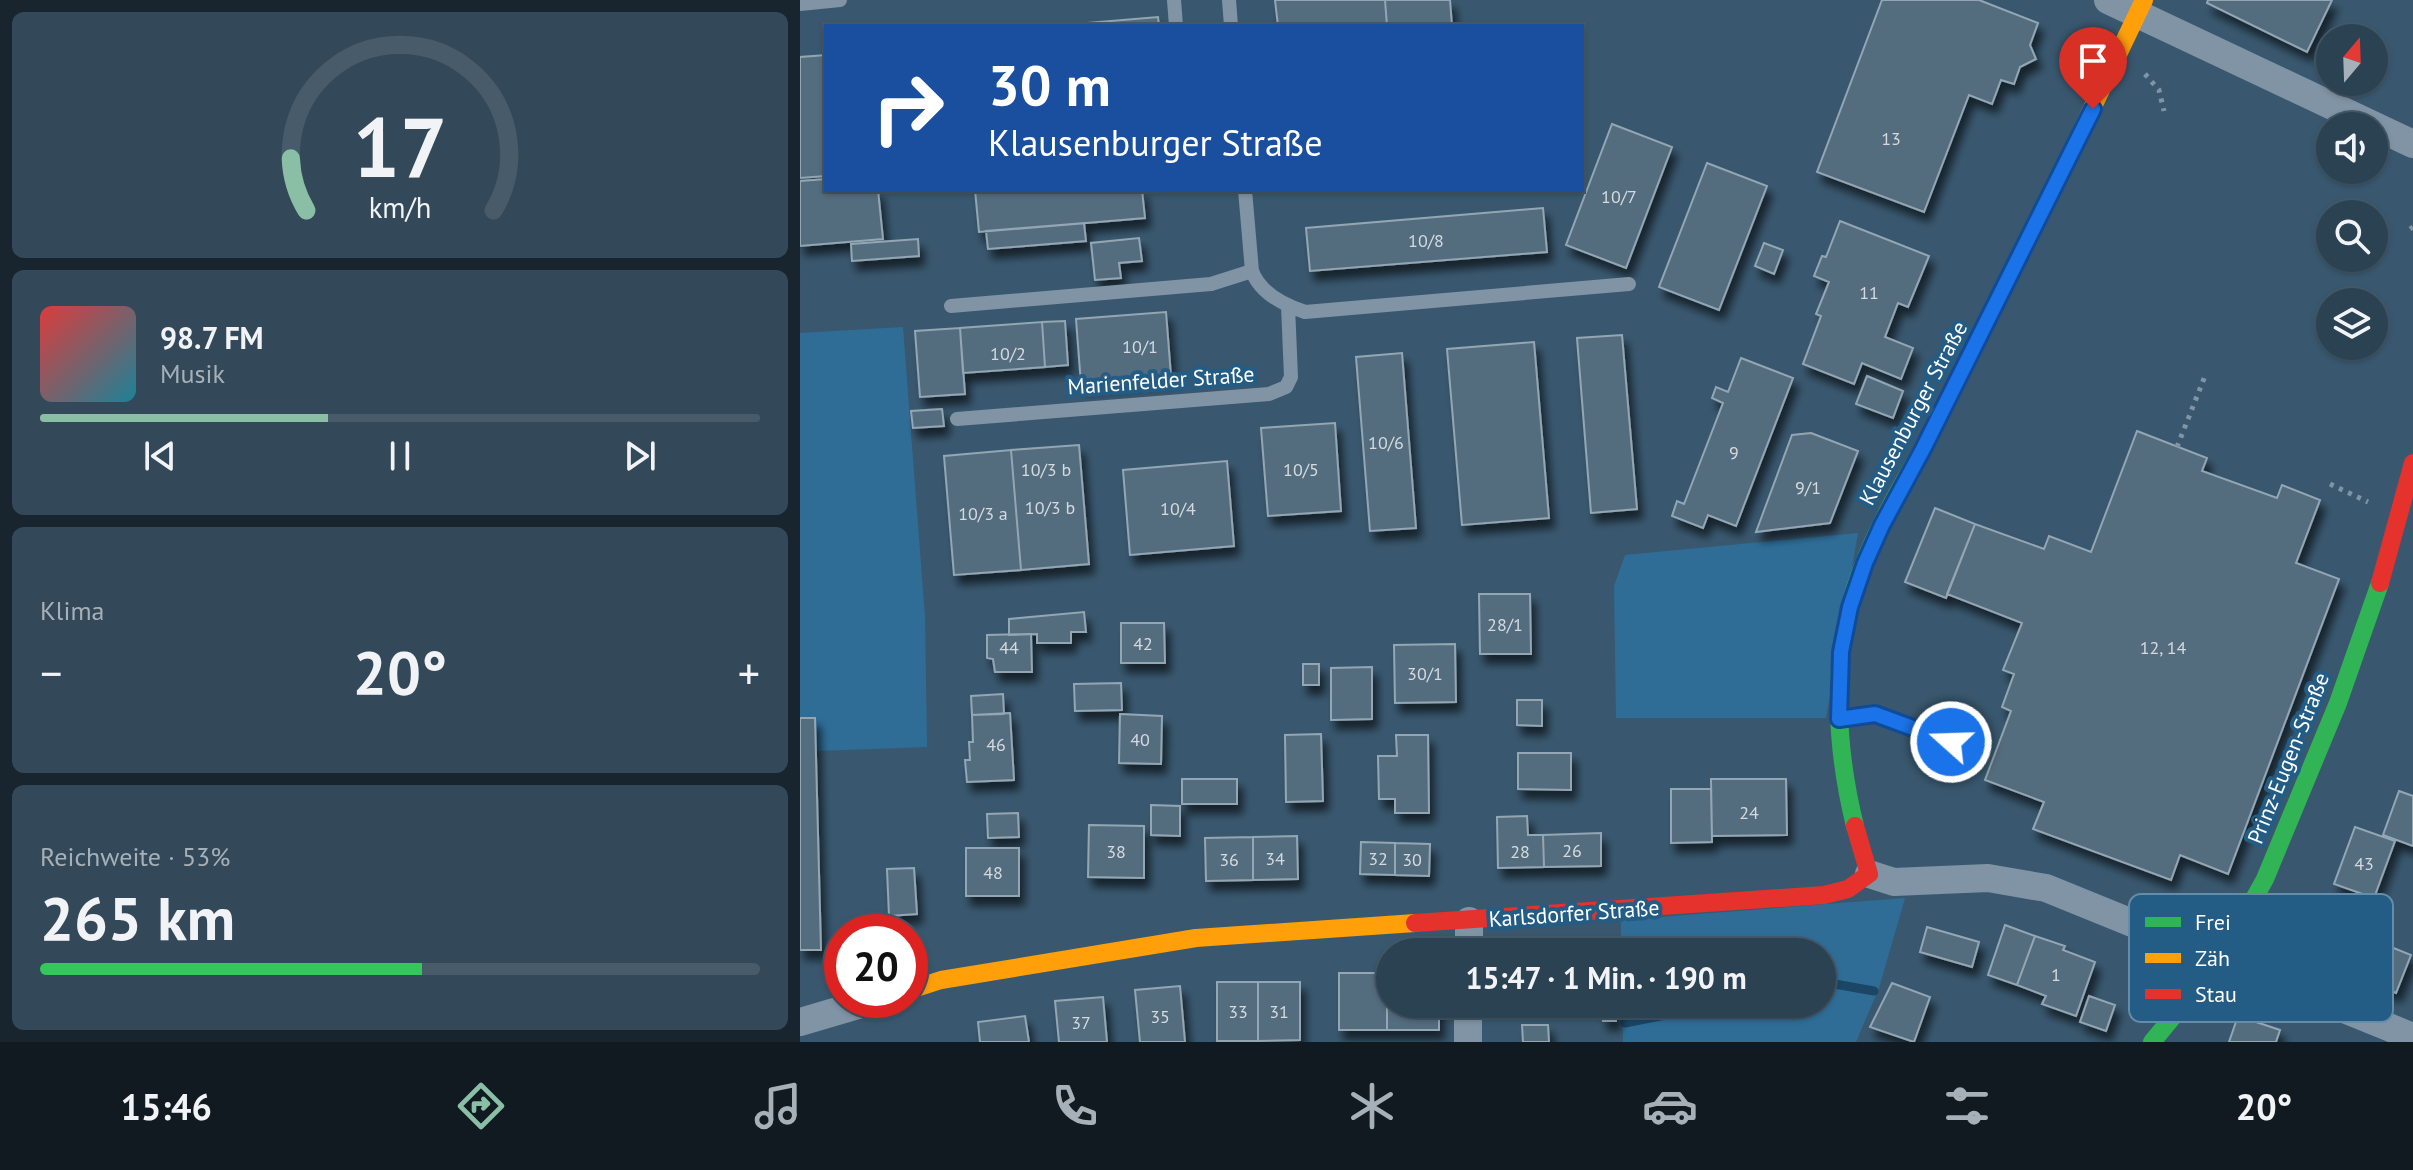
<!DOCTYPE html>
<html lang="de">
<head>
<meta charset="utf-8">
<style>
  :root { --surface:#2b4253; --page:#33495a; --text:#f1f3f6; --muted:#a6b0b8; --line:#475b6a; --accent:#8abfa5 }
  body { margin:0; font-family:"PT Sans",sans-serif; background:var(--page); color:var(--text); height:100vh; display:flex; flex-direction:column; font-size:30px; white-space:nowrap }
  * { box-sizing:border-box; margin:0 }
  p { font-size:26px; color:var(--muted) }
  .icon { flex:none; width:44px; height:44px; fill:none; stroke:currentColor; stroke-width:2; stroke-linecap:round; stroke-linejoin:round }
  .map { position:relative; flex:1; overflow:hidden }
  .details { display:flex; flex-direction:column; gap:12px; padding:12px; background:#18242e; width:800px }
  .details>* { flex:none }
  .top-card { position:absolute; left:24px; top:24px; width:760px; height:168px; border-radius:0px; box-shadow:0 2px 6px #0004,0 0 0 2px var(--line); background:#1a4fa0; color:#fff; overflow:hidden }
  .needle { width:52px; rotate:19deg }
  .tools { position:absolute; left:1516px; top:24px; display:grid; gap:16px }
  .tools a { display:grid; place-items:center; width:72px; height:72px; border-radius:50%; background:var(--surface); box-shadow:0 2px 6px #0004,0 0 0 2px var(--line); font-size:40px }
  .speed { position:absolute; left:24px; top:914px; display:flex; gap:16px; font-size:40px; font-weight:700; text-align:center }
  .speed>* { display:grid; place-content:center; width:104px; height:104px; border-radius:50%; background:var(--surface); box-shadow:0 2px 6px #0004,0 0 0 2px var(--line); line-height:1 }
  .speed .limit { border:12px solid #d22; background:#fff; color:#111 }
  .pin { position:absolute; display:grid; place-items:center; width:68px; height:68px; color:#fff; margin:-82px -34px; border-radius:50% 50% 50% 0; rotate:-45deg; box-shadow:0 0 8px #0007 }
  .pin .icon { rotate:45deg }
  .me { position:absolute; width:88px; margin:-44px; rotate:290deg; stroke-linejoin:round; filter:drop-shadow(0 0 6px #0008) }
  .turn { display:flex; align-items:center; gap:28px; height:168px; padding:0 32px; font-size:36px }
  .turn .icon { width:104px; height:104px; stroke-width:2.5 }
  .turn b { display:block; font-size:56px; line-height:68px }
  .big { font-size:60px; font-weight:800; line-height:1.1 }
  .details .tile { flex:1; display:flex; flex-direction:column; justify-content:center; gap:12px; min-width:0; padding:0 28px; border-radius:12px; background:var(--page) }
  .details .dial { align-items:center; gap:0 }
  .dial svg { height:208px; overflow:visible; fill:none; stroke:var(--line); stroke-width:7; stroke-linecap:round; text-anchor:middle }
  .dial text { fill:var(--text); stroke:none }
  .song { display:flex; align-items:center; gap:24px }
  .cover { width:96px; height:96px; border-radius:12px; background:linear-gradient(135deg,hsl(0 70% 55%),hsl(190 70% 35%)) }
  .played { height:8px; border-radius:4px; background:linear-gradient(90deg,var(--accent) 40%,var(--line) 40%) }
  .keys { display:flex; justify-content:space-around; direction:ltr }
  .heat { display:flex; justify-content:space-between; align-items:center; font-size:44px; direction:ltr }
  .charge { height:12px; border-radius:6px; background:linear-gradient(90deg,#34c759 53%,var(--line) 0) }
  .trip { position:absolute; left:576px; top:938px; width:460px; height:80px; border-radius:40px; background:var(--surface); box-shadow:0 2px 6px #0004,0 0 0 2px var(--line); font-weight:800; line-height:80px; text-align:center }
  .tab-bar { display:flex; height:128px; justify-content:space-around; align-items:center; background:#111a21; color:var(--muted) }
  .tab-bar .icon { width:56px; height:56px }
  .tab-bar .current { color:var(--accent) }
  .tab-bar b { font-size:36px; color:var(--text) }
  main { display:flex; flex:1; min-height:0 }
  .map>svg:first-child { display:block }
  .green { fill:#2f6d97 }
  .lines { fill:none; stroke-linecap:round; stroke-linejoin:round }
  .stream { stroke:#1b4666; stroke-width:9 }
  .building { fill:#536c7e; stroke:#93a6b3; stroke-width:2; filter:url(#shadow) }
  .path { stroke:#8094a5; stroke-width:5; stroke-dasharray:4 6; stroke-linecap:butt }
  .lane { stroke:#8094a5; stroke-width:14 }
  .street { stroke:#8094a5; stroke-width:28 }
  .fast { stroke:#30b455; stroke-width:18 }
  .slow { stroke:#ff9f0a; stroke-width:18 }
  .jam { stroke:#e5322d; stroke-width:18 }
  .route-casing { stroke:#114b97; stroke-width:20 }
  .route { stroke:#1a73e8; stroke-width:14 }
  .labels { text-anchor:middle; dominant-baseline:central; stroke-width:8; stroke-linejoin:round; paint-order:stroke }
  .number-label { font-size:18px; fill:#d4dadf }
  .street-label { font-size:22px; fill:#fff; stroke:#235c85 }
  .key { fill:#235c85; stroke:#658daa; stroke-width:2 }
  .key-label { font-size:22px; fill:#fff }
</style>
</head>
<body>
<main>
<section class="details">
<div class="tile dial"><svg viewBox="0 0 100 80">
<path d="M14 69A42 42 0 1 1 86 69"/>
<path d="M14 69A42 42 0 0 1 8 49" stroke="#8abfa5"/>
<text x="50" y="56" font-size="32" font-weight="700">17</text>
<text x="50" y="72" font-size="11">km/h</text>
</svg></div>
<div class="tile">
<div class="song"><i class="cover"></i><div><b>98.7 FM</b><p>Musik</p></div></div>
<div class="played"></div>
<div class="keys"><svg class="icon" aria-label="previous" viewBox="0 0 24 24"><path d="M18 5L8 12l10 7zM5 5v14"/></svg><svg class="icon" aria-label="pause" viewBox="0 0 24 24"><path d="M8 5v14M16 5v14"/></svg><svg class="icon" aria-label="next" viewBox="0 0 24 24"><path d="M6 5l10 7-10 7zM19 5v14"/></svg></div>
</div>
<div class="tile"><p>Klima</p>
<div class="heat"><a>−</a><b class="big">20°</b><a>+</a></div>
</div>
<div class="tile"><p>Reichweite · 53%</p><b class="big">265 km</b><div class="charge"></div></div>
</section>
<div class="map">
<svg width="1613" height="1042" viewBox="0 0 1613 1042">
  <defs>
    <filter id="shadow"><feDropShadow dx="5" dy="9" stdDeviation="4" flood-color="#0009"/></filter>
  </defs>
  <rect width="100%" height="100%" fill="#39586f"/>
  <path class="green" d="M103,327L125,617L127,747L16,751L15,718H0V333Z
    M1058,533L1026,718H816L814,586L825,555Z
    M1105,898L1079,988L1056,1042H823L822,1004H1022V952H821V920Z"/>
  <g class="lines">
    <path class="stream" d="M1022,984L1029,983L1074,991
      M825,1023L921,1004"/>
  </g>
  <path class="building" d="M475,0H585L587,26H478Z
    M585,0H650L652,26H587Z
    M1082,0H1179L1238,23L1230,45L1236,59L1220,67L1214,84L1201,80L1192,104L1169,95L1124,212L1017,172Z
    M1408,0H1532L1507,52L1407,3Z
    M358,17L359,26H251Z
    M26,55V176L0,178V57Z
    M812,124L872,147L826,268L766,245Z
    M907,163L967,186L919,310L859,287Z
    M26,179V190H78L83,239L0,246V181Z
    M175,190H342L345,218L179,232Z
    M743,208L747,252L510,271L506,228Z
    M1040,221L1129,256L1108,307L1098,303L1085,337L1113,348L1101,379L1062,363L1054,384L1003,364L1021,316L1016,314L1029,282L1014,276L1022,256L1026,257Z
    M284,223L286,241L188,249L186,231Z
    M339,238L342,261L319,263L321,278L295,280L291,243Z
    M118,239L119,256L52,261L51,244Z
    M964,243L983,250L974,274L955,266Z
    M366,312L371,376L281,384L276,319Z
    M265,321L268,365L245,367L242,322Z
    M242,322L245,367L163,373L160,328Z
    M160,328L165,394L120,397L115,331Z
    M822,335L837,509L791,513L777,338Z
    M734,342L749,518L662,525L647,349Z
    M602,353L616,528L570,531L556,357Z
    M941,358L993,378L936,526L908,515L903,528L872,516L877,501L884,504L923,403L912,398L916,387L928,392Z
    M1067,376L1103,391L1093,418L1056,404Z
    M142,409L144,426L113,428L111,411Z
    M535,423L541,511L468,516L461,428Z
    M1337,431L1407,458L1402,471L1477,498L1482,485L1520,500L1496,563L1539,579L1428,874L1380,855L1371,880L1233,829L1244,802L1185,780L1211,711L1202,707L1214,674L1203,670L1222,623L1147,594L1175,524L1244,549L1249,536L1291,552Z
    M1011,433L1058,451L1030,523L956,532L992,435Z
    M279,445L289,564L221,570L211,450Z
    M211,450L221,570L154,575L144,456Z
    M427,461L434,546L330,555L323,470Z
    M1135,508L1175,524L1146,598L1105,582Z
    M679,594H730L731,654H680Z
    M284,612L286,632H271V643H237V634L209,635V619Z
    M321,623H364L365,663H321Z
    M231,634L232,672H195L193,659L187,658V635Z
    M655,644L656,702L595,703L594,645Z
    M503,664H519V685H503Z
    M572,667V719L531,720V668Z
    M321,683L322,710L275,711L274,684Z
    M203,694L204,714L172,715L171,696Z
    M717,700H742V726L717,725Z
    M210,713L214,780L167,782L165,760H170L169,742H173L172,715Z
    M320,714L362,716L361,764L319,763Z
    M0,718H15L21,950H0Z
    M521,734L523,801L486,802L485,735Z
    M596,735H628L629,813H595V799H579L578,756H597Z
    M718,753H771V790L718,789Z
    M382,779H437V804H382Z
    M911,779H986L987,835L912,836Z
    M871,789H911L912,842L871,843Z
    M1599,791L1613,796V846L1583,835Z
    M351,805L380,806V836L351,835Z
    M218,813L219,837L188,838L187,814Z
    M727,816L728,835H743L744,867L698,868L697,817Z
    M289,825L344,826V878L288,877Z
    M1555,827L1595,841L1574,898L1534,884Z
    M801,833V866L744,867L743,835Z
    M497,836L498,879L453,880V837Z
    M453,837V880L406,881L405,838Z
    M561,842L595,843V875L560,874Z
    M595,843L630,844L629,876L595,875Z
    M166,848H219V896H166Z
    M114,868L117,914L89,916L87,869Z
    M1534,924L1611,955L1596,993L1519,963Z
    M1205,925L1235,936L1217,985L1188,975Z
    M1127,927L1179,942L1172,967L1120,952Z
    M1235,936L1265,946L1263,950L1295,962L1276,1016L1242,1004L1246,996L1217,985Z
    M539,973H587V1030H539Z
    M587,973L590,974V1004H639V1030H587Z
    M417,982H458V1041H417Z
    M458,982H500V1040L458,1041Z
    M1092,983L1130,997L1114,1042L1070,1027Z
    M380,986L385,1042H340L335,990Z
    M1289,996L1315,1005L1306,1031L1280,1022Z
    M303,997L307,1042H259L255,1001Z
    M802,1004H815L816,1021H803Z
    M225,1016L229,1042H180L178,1022Z
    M1438,1016L1480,1030L1476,1042H1429Z
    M722,1025H748L749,1042H723Z"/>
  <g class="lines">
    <path class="path" d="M1345,74L1359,90L1364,111
      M1610,229L1613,227
      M1377,447L1405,376
      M1530,484L1568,502"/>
    <path class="lane" d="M374,0L376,26
      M429,0L431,26
      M0,4L40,0
      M445,190L452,271C460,293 484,305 505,312L829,284
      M151,306L411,284L452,271
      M157,419L469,394L486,387L491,377L488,306
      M1044,718L1075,714L1176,751"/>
    <path class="street" d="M1308,0L1613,144
      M1069,874L1094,882L1188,878L1246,888L1613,1037
      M669,952V921
      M0,1022L75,1000
      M668,1042V1004"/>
    <path class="fast" d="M1055,826C1036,749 1031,664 1055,588C1072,534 1103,483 1131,434
      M1352,1042L1420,960L1465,879L1538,703L1580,583"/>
    <path class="slow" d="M1264,167L1344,0
      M110,990L141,980L396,938L615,923"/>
    <path class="jam" d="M1131,434L1264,167
      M1580,583L1613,463
      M615,923L1024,895L1048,889L1069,874L1055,826"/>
  </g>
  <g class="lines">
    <g class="route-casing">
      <path id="route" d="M1151,742L1075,714L1039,719L1041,652L1050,607L1065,563L1082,525L1123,449L1293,109"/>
    </g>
    <use href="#route" class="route"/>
  </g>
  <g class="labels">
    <g class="number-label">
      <text x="1091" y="138">13</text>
      <text x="819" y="196">10/7</text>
      <text x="626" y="240">10/8</text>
      <text x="1069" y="292">11</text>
      <text x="340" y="346">10/1</text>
      <text x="208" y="353">10/2</text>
      <text x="586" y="442">10/6</text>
      <text x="934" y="452">9</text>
      <text x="246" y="469">10/3 b</text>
      <text x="501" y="469">10/5</text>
      <text x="1008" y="487">9/1</text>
      <text x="250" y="507">10/3 b</text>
      <text x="378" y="508">10/4</text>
      <text x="183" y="513">10/3 a</text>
      <text x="705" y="624">28/1</text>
      <text x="343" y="643">42</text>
      <text x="209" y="647">44</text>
      <text x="1363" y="647">12, 14</text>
      <text x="625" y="673">30/1</text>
      <text x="340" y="739">40</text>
      <text x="196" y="744">46</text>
      <text x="949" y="812">24</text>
      <text x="772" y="850">26</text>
      <text x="316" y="851">38</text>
      <text x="720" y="851">28</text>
      <text x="475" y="858">34</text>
      <text x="578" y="858">32</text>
      <text x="429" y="859">36</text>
      <text x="612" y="859">30</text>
      <text x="1564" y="863">43</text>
      <text x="193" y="872">48</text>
      <text x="1256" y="974">1</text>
      <text x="438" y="1011">33</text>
      <text x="479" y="1011">31</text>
      <text x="360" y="1016">35</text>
      <text x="281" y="1022">37</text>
    </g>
    <g class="street-label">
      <text transform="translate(361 380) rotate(-4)">Marienfelder Straße</text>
      <text transform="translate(1113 413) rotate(-62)">Klausenburger Straße</text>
      <text transform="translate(1488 758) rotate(-68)">Prinz-Eugen-Straße</text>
      <text transform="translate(774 913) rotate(-4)">Karlsdorfer Straße</text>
    </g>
  </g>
  <rect x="1329" y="894" width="264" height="128" rx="12" class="key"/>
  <rect x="1345" y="917" width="36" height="10" fill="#30b455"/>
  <rect x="1345" y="953" width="36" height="10" fill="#ff9f0a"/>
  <rect x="1345" y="989" width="36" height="10" fill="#e5322d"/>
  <g class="key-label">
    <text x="1395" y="930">Frei</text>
    <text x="1395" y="966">Zäh</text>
    <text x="1395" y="1002">Stau</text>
  </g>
</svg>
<div class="tools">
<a><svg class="needle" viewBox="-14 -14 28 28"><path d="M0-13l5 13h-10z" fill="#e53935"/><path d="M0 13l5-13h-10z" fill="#a6b0b8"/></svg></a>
<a><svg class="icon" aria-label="sound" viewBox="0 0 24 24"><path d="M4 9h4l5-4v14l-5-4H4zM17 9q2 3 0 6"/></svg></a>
<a><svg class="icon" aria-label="search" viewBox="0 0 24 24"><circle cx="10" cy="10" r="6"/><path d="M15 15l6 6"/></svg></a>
<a><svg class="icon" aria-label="layers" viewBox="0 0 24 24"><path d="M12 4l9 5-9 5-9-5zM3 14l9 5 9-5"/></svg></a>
</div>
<div class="speed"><div class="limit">20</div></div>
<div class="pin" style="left:1293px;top:109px;background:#d93025"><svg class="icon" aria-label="arrive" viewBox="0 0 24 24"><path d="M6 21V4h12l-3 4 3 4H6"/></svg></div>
<svg class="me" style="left:1151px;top:742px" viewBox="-20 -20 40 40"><circle r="17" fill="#1a73e8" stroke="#fff" stroke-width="3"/><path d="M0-11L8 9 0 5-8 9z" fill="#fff"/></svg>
<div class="trip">15:47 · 1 Min. · 190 m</div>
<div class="top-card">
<div class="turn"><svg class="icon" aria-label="right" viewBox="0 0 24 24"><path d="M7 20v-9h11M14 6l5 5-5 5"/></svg><div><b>30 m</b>Klausenburger Straße</div></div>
</div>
</div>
</main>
<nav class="tab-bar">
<b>15:46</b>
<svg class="icon current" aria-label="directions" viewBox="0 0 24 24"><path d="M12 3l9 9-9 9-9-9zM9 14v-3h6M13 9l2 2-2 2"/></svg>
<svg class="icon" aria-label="music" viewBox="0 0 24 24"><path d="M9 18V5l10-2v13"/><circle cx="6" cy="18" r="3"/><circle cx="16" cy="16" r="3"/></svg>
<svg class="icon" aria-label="phone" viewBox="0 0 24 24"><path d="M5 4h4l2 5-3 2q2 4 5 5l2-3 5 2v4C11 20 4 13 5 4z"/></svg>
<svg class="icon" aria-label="climate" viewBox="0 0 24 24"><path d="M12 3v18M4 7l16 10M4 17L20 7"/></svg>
<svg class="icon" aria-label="car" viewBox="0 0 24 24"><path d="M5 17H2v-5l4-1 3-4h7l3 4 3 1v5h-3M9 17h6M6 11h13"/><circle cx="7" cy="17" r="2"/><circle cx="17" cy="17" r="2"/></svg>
<svg class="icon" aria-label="filters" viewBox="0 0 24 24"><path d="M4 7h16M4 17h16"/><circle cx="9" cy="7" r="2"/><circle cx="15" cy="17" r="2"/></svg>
<b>20°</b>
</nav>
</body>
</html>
